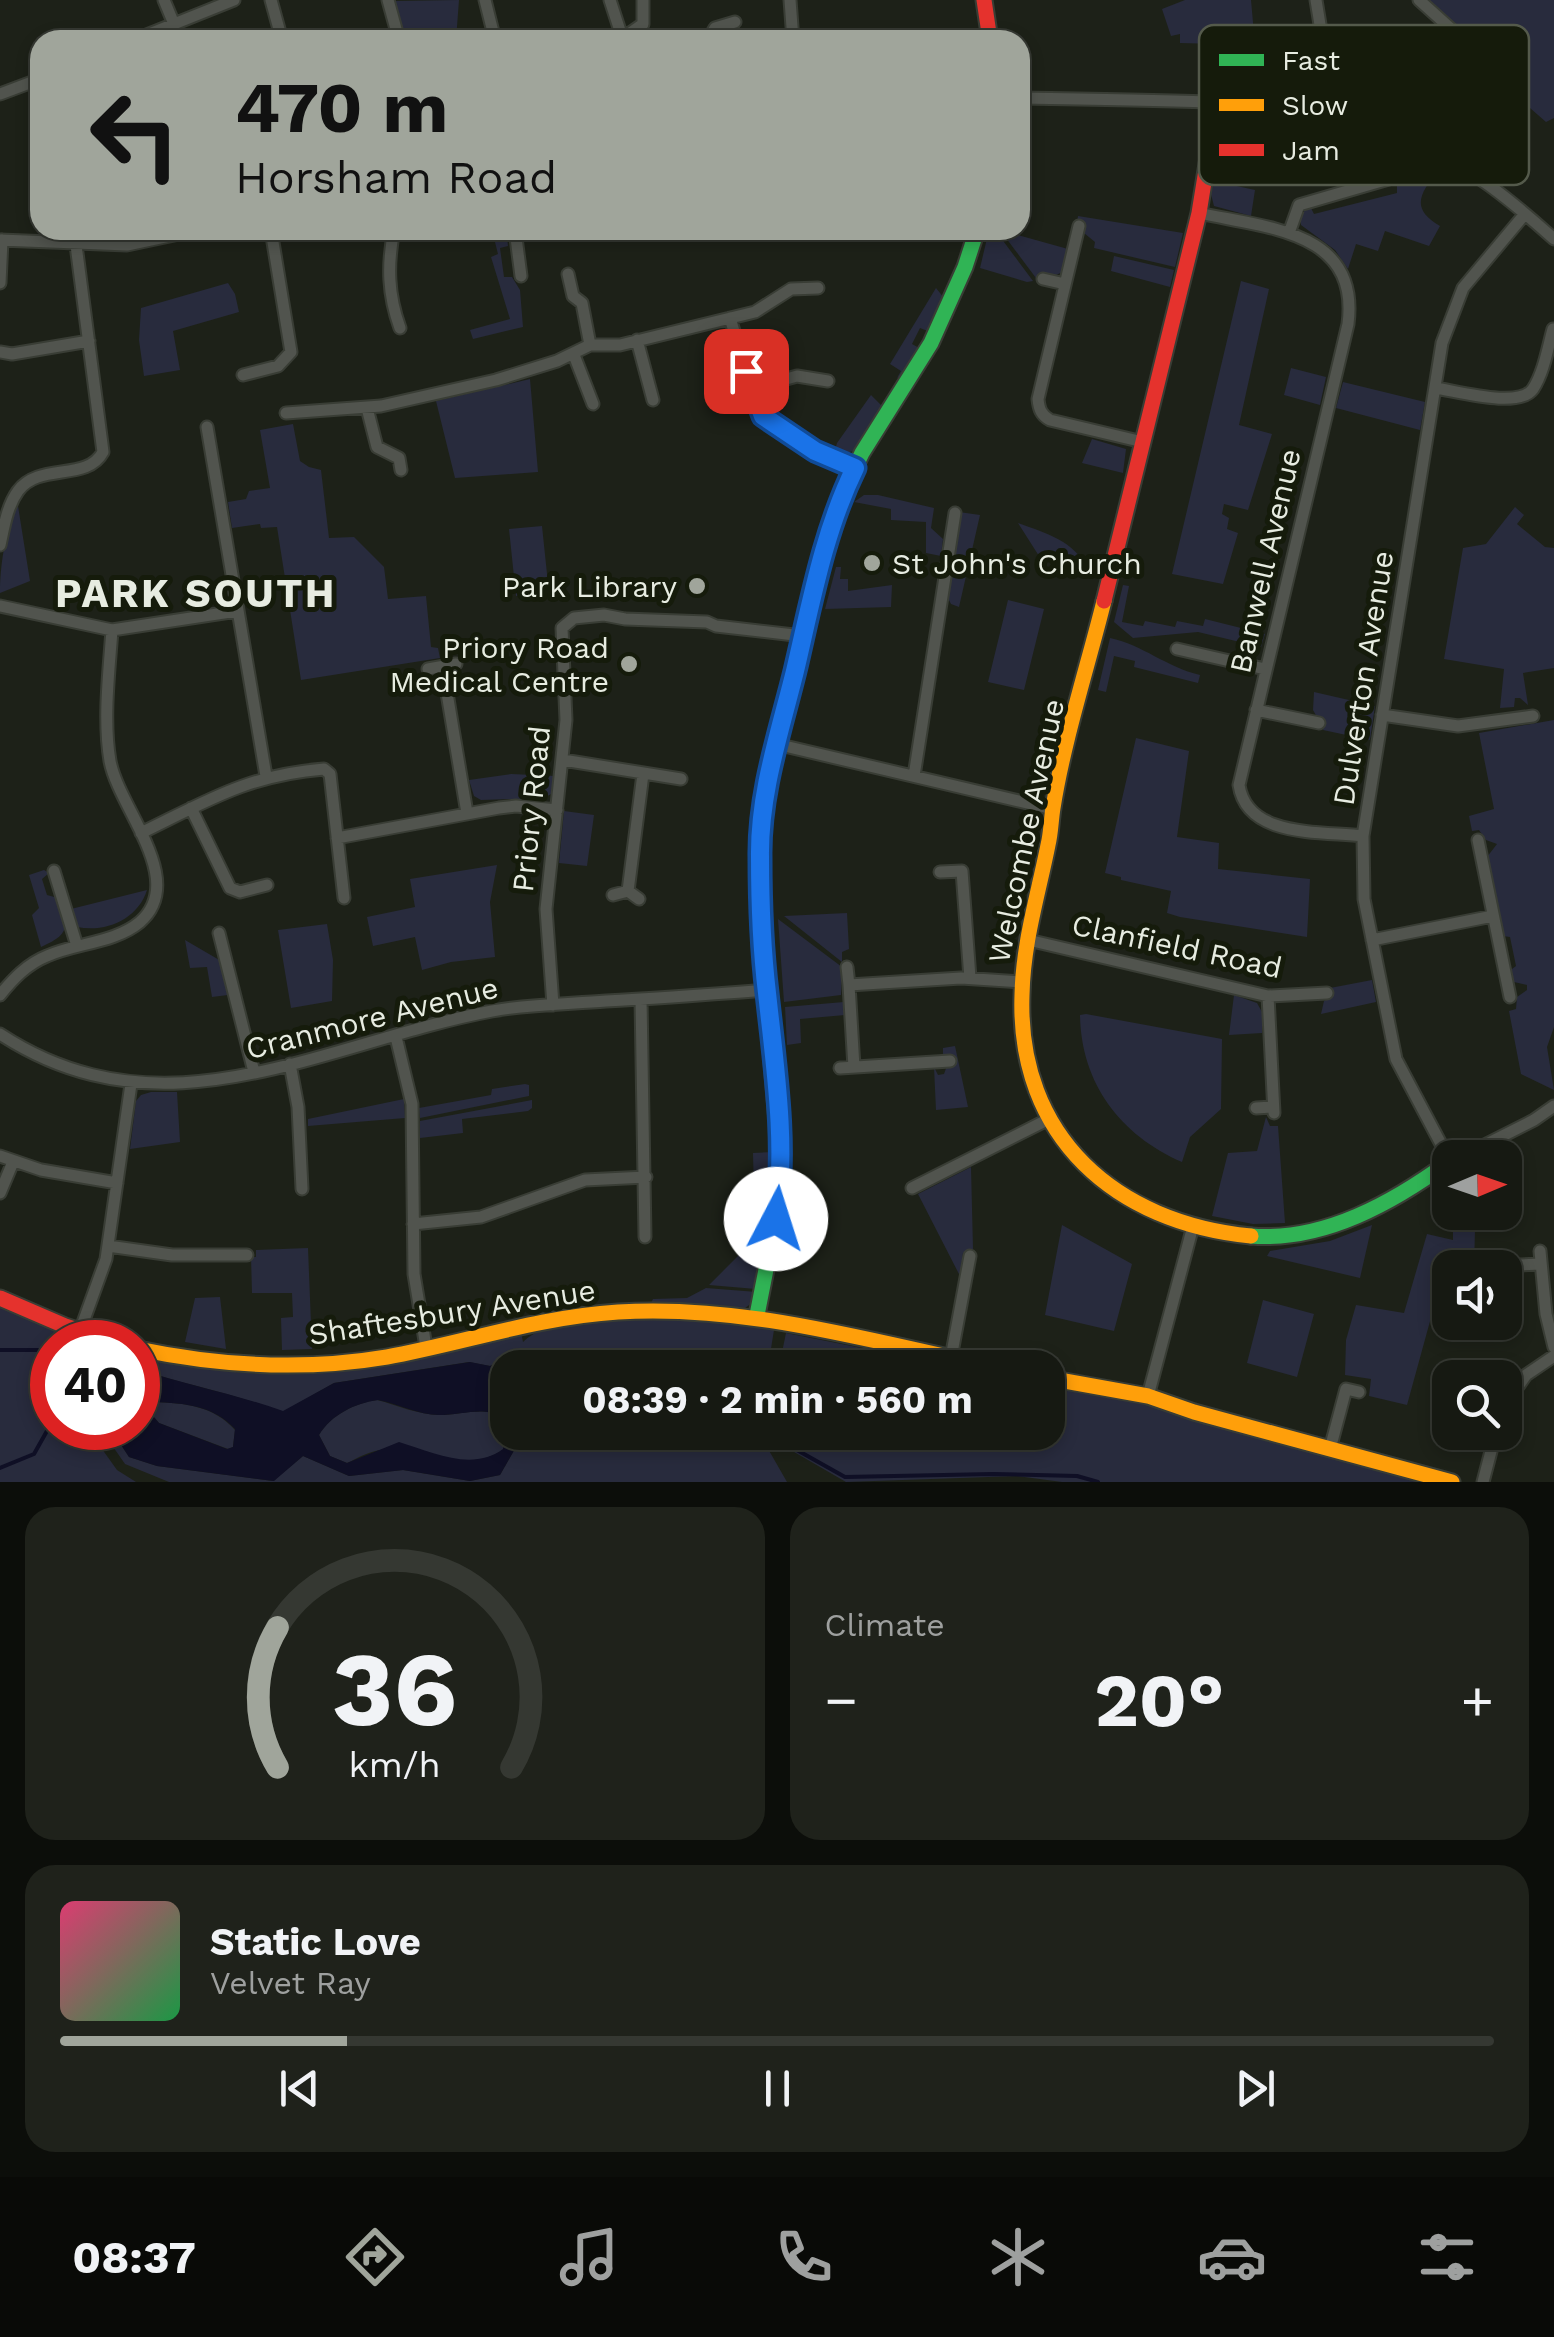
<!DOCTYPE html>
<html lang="en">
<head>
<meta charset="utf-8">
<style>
  :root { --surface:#161912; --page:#1f221b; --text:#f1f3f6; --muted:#9ea09f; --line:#353832; --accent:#a0a59b }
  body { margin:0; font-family:"Work Sans",sans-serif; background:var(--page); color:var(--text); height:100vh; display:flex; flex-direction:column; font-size:38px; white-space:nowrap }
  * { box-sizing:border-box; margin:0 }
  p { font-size:32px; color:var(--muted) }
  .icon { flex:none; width:55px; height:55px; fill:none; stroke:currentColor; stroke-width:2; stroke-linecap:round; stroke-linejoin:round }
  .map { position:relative; height:1482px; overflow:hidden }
  .drawer { display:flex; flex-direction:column; gap:25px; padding:25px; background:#0c0e0a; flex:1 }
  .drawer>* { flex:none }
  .banner { position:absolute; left:30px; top:30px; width:1000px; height:210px; border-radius:30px; box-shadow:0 5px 15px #0003,0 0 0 2px var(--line); background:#a0a59b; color:#111; overflow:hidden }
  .needle { width:65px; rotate:88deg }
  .fabs { position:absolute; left:1432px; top:1140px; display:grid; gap:20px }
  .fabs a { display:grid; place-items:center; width:90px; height:90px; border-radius:20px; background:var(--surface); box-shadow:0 5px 15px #0003,0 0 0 2px var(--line); font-size:50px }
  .speed { position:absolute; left:30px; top:1320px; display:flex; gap:20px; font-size:50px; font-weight:700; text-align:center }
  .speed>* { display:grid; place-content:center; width:130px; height:130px; border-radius:50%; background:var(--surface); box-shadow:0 5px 15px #0003,0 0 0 2px var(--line); line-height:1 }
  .speed .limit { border:15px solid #d22; background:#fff; color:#111 }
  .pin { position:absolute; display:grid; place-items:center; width:85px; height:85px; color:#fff; margin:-42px; border-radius:20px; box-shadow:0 5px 15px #0006 }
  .me { position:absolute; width:110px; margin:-55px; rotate:5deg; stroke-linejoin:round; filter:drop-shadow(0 0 8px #0008) }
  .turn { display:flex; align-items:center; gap:35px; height:210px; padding:0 40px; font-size:45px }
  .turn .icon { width:130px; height:130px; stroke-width:2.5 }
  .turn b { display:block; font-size:70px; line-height:85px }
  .big { font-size:75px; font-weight:700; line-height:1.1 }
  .drawer .card { flex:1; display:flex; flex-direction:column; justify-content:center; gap:15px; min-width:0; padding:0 35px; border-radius:30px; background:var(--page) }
  .drawer .dial { align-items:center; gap:0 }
  .dial svg { height:260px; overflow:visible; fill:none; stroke:var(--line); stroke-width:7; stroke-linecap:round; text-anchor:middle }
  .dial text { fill:var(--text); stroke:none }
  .song { display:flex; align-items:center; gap:30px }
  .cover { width:120px; height:120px; border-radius:15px; background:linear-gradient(135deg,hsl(340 70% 55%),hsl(140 70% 35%)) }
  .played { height:10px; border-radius:5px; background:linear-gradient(90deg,var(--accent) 20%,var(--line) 20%) }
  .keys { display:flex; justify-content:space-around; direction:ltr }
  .heat { display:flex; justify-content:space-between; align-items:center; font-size:55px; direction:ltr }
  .drawer .tiles { flex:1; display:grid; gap:25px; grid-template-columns:1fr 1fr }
  .card:last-child { grid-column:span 2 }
  .trip { position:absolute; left:490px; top:1350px; width:575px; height:100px; border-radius:30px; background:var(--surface); box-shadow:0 5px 15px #0003,0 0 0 2px var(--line); font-weight:700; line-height:100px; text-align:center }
  .menu { display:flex; height:160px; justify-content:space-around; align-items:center; background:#090a07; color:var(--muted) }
  .menu .icon { width:70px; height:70px }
  .menu .active { color:var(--accent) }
  .menu b { font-size:45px; color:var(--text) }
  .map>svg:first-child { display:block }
  .green { fill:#282b3d }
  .water { fill:#0f0f25; fill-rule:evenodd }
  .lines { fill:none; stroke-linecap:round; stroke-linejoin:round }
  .stream { stroke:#0f0f25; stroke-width:4 }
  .street-casing { stroke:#393d35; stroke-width:15 }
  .fast-casing { stroke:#393d35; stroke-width:19 }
  .slow-casing { stroke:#393d35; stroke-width:19 }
  .jam-casing { stroke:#393d35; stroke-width:19 }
  .street { stroke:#51544e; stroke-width:11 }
  .fast { stroke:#30b455; stroke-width:15 }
  .slow { stroke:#ff9f0a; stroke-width:15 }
  .jam { stroke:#e5322d; stroke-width:15 }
  .route-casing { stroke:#114b97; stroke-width:25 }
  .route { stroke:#1a73e8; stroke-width:18 }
  .poi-dot { fill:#a0a59b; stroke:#151b0b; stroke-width:4 }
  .labels { text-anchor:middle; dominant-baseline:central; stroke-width:10; stroke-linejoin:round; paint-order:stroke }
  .street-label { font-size:30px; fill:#e7ece1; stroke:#151b0b }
  .poi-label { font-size:30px; fill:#e7ece1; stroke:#151b0b; text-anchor:end }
  .district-label { font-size:40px; font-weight:bold; letter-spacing:2.5px; fill:#e7ece1; stroke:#151b0b }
  .key { fill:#151b0b; stroke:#545a4b; stroke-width:2.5 }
  .key-label { font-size:28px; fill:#e7ece1 }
</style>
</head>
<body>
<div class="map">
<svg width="1554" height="1482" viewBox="0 0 1554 1482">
  <rect width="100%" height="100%" fill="#1d2118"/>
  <path class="green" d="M459,0L456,40H404L394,1Z
    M1185,0H1251L1255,45L1180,43V34L1171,36L1162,9Z
    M1426,0H1554V118L1546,122L1498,80L1445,138L1460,105L1490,71L1468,52L1474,43Z
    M1429,165L1438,170C1421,193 1409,208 1440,226L1429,246L1385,231L1378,251L1356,244L1348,269L1335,250L1301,225L1300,216L1305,210L1311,208L1314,214L1397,193V174Z
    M1214,181L1255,190L1251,216L1214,206L1211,194Z
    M1078,216L1183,233L1175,267L1094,248L1095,242L1084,233V225L1077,223Z
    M492,230L507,237L508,246L500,248L504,277H512L520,290L523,327L473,339L470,330L510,319L491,257L498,254Z
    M989,230H995L1033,281L1027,282L980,268Z
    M1000,230L1068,249L1063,272L1039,282Z
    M1114,256L1174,270L1170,287L1111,271Z
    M1241,281L1269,289L1239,425L1272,434L1248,510L1224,504L1222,514L1229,518L1227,529L1238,533L1223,584L1172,574Z
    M228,283L235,294L239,312L173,331L180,370L144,376L139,340L141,308Z
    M936,288L944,298L930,332L920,328L912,344L921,349L908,372L897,378L901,371L890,364Z
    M1291,368L1326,377L1320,405L1284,395Z
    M530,379L538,472L455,478L436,401Z
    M1343,382L1425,402L1420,430L1336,408Z
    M871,395L884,408L856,450L844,454L835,451L837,443Z
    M293,424L300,461L309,467L321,470L329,538L354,537L384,567L388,599L426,596L431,647L438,648L440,658L301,680L277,527L261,528L260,524L232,528L228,502L246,499L249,491L270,488L260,430Z
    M1092,439L1126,449L1123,473L1082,463Z
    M864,495H878L934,508L931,528L943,539L941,556L926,553V522L891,520V509L854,502Z
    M18,506L30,581L0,593C0,566 5,530 18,506Z
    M1515,507L1524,515L1517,524L1545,547L1554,548V668L1523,673L1528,705L1520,698H1515L1514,707L1500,708L1504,669L1444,659L1463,548L1486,544Z
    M959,512L980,515L959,607L951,604L947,596Z
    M1018,523C1048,534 1072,540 1089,569L1039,556Z
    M542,526L549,593L516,596L509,529Z
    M836,567H841L840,579H848V591L892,585L891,607L825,609Z
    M1123,585L1129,586L1122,622L1143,626L1145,621L1175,627L1177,621L1203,626L1205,619L1265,634L1261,647L1198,632L1133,638L1114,622Z
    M1008,600L1044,609L1024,690L988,682Z
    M1110,638C1143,645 1166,667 1200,675L1198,683L1134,667L1135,661L1114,656L1106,692L1098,690Z
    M1314,692L1375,706L1370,740L1323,730L1324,721L1318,719L1313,710Z
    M1554,720V1027L1547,1047L1554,1090L1521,1074L1509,1011L1516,1009L1517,997L1527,990V985L1514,982L1508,972L1516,966L1510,937L1503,936L1487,857L1497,844L1486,840L1479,830L1472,831L1469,816L1494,809L1479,733Z
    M1136,738L1189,751L1177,837L1219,843L1218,869L1310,879L1307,937L1180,917L1167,913L1171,891L1121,880V877L1105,873Z
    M511,774L554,776L551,794L544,798L481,800L474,796L469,780Z
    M564,811L594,815L587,866L559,863Z
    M497,865L490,902L495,957L451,962L422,970L415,937L373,946L367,917L415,907L410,879Z
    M44,870L49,873L42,879L47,895L58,898C68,927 71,934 41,947L32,915L39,908L29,875Z
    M147,890C138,919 106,933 77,927L71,909Z
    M847,913L849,949L842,952V962L784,916Z
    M778,919L842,967L841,995L784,1002Z
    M327,924L333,960L332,1001L291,1008L278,930Z
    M185,940L221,961L228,995L212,997L207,967L190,968Z
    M1372,980L1376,1002L1321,1014L1324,1001L1332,996L1330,988Z
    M1234,995L1257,1003L1262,1012V1033L1229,1035Z
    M844,1002L845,1015L800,1019L801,1043L787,1045L785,1007Z
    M1086,1014L1222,1039L1221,1109L1190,1137L1182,1162C1120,1135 1081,1083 1080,1015Z
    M955,1046L968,1107L936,1110L934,1067L938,1075L944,1074L950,1057L943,1055V1048Z
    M525,1084L529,1085V1096L420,1118L419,1108L491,1095L492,1089Z
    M151,1092H177L180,1142L130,1149L136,1101L141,1095Z
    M404,1099L405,1118L308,1126V1119Z
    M532,1100V1108L528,1111L462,1119L463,1133L420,1138V1121Z
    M1266,1117L1270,1126H1278L1285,1223L1253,1224L1212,1216L1228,1153L1257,1151Z
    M773,1152L771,1209L762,1253L742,1250L754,1194L753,1153Z
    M971,1167L973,1249L963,1253L960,1276L918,1194Z
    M1062,1225L1132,1264L1114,1331L1045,1315Z
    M1372,1225L1360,1278L1267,1256L1270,1251L1330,1241Z
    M1475,1230L1474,1267L1450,1268V1319L1432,1314L1407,1405L1369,1396L1371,1379L1345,1375L1346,1340L1356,1305L1404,1313L1427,1234L1453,1240V1231Z
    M308,1248L312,1349L282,1350L281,1318L293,1317L292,1293H252L251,1257H256V1250Z
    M739,1255L762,1260L756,1289L709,1285Z
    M706,1288L757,1292L753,1302L745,1308L651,1303L653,1299L687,1298Z
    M220,1297L226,1349L185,1342L195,1298Z
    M1263,1300L1314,1314L1297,1377L1247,1363Z
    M0,1302L65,1334L64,1342H52V1428H87L117,1470L136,1482H0Z
    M626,1319H698L774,1330L768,1367H539L532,1357L524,1352L490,1366L469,1362L334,1383L283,1412C235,1394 186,1385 138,1369V1357C186,1366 235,1375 284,1374C363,1371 444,1347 521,1332L523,1342C548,1318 594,1322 626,1319Z
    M786,1333L958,1367H779Z
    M1048,1385L1146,1404L1437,1482H1062L1017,1476L846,1482L782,1445H772L770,1433L1048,1432Z
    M377,1400C397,1405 419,1415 439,1415C471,1415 512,1395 503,1450C469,1473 422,1451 385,1450C372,1449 358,1458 347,1463L330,1456L319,1435C331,1415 355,1403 377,1400Z
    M154,1402C185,1403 214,1406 235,1430L233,1447L228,1449L159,1423L147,1409Z
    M100,1428H110L129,1457L157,1466L273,1481L303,1456L349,1476L403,1470L470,1481L500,1475L524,1433H759L787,1482H169L125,1464Z"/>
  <path class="water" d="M524,1351L532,1357L539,1367L508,1368V1432L524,1433L500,1475L470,1481L403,1470L349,1476L303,1456L274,1481L157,1466L129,1457L110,1428H138V1369C186,1385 235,1394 283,1411L334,1383L470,1362L490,1366ZM378,1400C398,1404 419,1415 439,1415C471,1415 512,1395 503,1449C472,1472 432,1452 399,1442L347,1463L330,1456L319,1435C331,1415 355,1403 378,1400ZM154,1402C185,1403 214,1406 235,1429L233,1447L227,1449L159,1423L147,1409Z"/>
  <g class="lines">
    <path class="stream" d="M0,1350H37L52,1355
      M724,1432L779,1440L845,1477L993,1474L1077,1476L1098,1482
      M0,1468L34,1454L52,1422"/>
    <g class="street-casing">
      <path id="street" d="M164,0L174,24
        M271,0L282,40
        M388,0L399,40
        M485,0L495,40
        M610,0L623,40
        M790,0L793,40
        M1419,0L1469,45
        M623,38L643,24V0
        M134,40L234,0
        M708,40L715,28L735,22
        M914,40L931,36
        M0,94L40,79
        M1020,98C1084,99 1147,100 1210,102C1283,104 1351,111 1418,143C1469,166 1513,202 1554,239
        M1313,108L1323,43L1316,0
        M1199,213C1266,228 1360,230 1348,324L1239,785C1247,838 1320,831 1363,836
        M1079,226L1038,399C1039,409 1041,415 1050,420L1143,442
        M394,230C387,265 388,295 400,328
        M515,230L521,276
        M1289,233L1299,205L1392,178
        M0,240L127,245L198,230
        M568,274L573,296L582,303L590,345
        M1043,279L1065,284
        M0,283L2,240
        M730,318L757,407L763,416L815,451L855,467
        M637,340L653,400
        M0,352L12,354L89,341
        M574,355L593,404
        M243,375L278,366L291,352L271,230
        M1435,388C1457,391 1519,409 1533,389C1544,372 1548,347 1553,329
        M751,389L797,376L828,381
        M367,408L377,447L399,458L401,470
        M286,413L381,406L496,380L557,361L590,345H620L755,312L791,289L818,288
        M207,427L266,776
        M0,545C4,527 7,506 18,491C39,462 87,482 103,452L76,245
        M0,606L112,630L237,611
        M1177,649L1265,669
        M428,669L456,664
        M443,669L467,813
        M1256,710L1319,723
        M1382,715L1458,726L1533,716
        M776,744L1053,809
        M563,760L681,779
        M914,776L955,513
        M191,808L230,888L240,892L267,885
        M141,833C207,801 248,775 324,769L330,774L344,898
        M337,838L499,808L516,806L557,810
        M1478,840L1510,997
        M54,871L77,946
        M940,872L962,871L970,978
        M628,891L643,774
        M613,895L628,891L639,899
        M219,933L254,1072
        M1028,940L1268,996L1327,993
        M1372,940L1493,916
        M847,967L849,985
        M0,995C13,979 27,964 47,956C76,943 115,943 140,922C188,880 119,809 110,761C103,720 109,672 112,630
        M1268,996L1274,1113
        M641,999L645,1237
        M553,1005L546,909L566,720L562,628L574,618L604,615L625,619L707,622L716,626L803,636
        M0,1034C165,1142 323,1043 492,1011C530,1004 569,1004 606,1001C660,998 713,994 766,990
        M396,1037L412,1104L414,1274L426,1347
        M290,1064L298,1107L302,1189
        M854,1067L849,985L961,978L1022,982
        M840,1068L950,1061
        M1256,1108L1273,1107
        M0,1156L41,1170L117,1183
        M1459,1158L1534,1120L1554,1106
        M1450,1161L1396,1059L1364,899L1363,836L1442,343L1463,288L1524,215
        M912,1188L1049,1119
        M0,1193L13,1162
        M413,1224L481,1217L585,1180L646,1177
        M108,1246L172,1255H247
        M1540,1251L1546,1314L1554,1347
        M1520,1265L1540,1264
        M80,1331L106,1259L131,1084
        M951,1358L970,1256
        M1148,1396L1193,1226
        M1505,1405L1526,1375L1554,1356
        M1330,1449L1346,1389L1359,1392
        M1483,1482L1496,1432"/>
    </g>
    <g class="fast-casing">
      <path id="fast" d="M1251,1236C1324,1242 1394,1202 1450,1161
        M757,1315L776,1219L781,1169L766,990L760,858L768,779L815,586L841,497L862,453L931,343L965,267L977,230"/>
    </g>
    <g class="slow-casing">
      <path id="slow" d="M1104,601C1087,669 1064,739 1053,808C1051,820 1051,833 1048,845C1038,895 1023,943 1022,995C1017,1137 1116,1223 1251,1236
        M138,1349C220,1366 304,1371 387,1357C464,1343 538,1317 618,1312C747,1304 873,1342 999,1368
        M1048,1378L1148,1396L1194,1412L1452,1482"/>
    </g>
    <g class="jam-casing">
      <path id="jam" d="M984,0L990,40
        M1104,601L1199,213L1212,133L1211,102
        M0,1298L65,1326L114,1342"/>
    </g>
    <use href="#street" class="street"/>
    <use href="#fast" class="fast"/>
    <use href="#slow" class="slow"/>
    <use href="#jam" class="jam"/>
  </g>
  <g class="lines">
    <g class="route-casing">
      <path id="route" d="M746,371L763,416L815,451L855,468C824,531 811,603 795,671C780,732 759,793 760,857C760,899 762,951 767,993C775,1067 787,1145 776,1219"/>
    </g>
    <use href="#route" class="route"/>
  </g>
  <g class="poi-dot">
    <circle cx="872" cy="563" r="10"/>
    <circle cx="697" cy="586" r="10"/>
    <circle cx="629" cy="664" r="10"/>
  </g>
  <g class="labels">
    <g class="street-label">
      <text transform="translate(1265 561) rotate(-77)">Banwell Avenue</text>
      <text transform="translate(1363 678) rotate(-81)">Dulverton Avenue</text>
      <text transform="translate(531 809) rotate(-84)">Priory Road</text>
      <text transform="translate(1026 831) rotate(-78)">Welcombe Avenue</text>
      <text transform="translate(1177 946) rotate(12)">Clanfield Road</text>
      <text transform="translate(372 1018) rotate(-14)">Cranmore Avenue</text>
      <text transform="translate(452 1312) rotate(-9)">Shaftesbury Avenue</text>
    </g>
    <g class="poi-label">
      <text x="892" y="563" text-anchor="start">St John's Church</text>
      <text x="677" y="586">Park Library</text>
      <text x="609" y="647">Priory Road<tspan x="609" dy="34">Medical Centre</tspan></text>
    </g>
    <g class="district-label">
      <text x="196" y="593">PARK SOUTH</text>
    </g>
  </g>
  <rect x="1199" y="25" width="330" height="160" rx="15" class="key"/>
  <rect x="1219" y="54" width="45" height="12" fill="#30b455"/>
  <rect x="1219" y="99" width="45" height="12" fill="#ff9f0a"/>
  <rect x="1219" y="144" width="45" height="12" fill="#e5322d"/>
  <g class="key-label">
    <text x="1282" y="70">Fast</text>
    <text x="1282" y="115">Slow</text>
    <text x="1282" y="160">Jam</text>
  </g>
</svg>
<div class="fabs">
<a><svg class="needle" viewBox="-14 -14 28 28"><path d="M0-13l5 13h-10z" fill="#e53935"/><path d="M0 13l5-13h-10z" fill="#9ea09f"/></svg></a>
<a><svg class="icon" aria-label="sound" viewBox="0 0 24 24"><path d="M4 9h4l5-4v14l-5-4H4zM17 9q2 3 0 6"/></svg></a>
<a><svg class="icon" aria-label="search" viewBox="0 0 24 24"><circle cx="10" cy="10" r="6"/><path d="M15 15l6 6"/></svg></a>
</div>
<div class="speed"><div class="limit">40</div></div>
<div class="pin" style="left:746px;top:371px;background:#d93025"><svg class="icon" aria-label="arrive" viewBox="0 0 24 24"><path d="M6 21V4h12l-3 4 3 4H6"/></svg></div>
<svg class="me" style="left:776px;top:1219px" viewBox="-20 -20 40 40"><circle r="19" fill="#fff"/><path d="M0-13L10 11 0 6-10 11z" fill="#1a73e8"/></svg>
<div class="trip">08:39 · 2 min · 560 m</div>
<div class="banner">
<div class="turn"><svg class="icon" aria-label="left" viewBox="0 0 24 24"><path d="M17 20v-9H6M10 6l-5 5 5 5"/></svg><div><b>470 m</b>Horsham Road</div></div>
</div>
</div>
<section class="drawer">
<div class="tiles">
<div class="card dial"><svg viewBox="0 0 100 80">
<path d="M14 69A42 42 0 1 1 86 69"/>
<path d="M14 69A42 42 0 0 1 14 26" stroke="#a0a59b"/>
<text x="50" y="56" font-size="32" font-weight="700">36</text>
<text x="50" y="72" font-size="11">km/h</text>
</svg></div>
<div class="card"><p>Climate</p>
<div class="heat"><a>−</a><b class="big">20°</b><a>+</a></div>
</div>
<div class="card">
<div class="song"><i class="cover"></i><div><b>Static Love</b><p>Velvet Ray</p></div></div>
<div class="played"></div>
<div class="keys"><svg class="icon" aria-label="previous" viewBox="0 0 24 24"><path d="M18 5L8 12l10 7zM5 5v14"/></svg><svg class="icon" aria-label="pause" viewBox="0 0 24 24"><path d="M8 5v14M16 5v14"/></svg><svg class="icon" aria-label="next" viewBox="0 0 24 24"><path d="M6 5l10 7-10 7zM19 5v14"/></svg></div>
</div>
</div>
</section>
<nav class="menu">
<b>08:37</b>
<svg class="icon active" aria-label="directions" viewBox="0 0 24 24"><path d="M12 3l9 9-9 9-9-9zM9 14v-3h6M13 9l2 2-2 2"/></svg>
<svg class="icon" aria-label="music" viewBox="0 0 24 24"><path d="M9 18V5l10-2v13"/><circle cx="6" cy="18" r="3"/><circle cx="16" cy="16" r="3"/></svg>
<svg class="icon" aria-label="phone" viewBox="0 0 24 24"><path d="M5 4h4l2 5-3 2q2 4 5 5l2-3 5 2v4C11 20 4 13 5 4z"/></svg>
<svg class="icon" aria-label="climate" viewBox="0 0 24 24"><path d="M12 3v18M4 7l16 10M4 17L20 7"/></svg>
<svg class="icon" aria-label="car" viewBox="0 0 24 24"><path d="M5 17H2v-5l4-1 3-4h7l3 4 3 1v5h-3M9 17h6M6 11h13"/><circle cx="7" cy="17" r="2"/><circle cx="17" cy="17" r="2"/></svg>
<svg class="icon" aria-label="filters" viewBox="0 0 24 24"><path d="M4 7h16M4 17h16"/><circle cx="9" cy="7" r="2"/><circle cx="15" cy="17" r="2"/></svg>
</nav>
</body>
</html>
